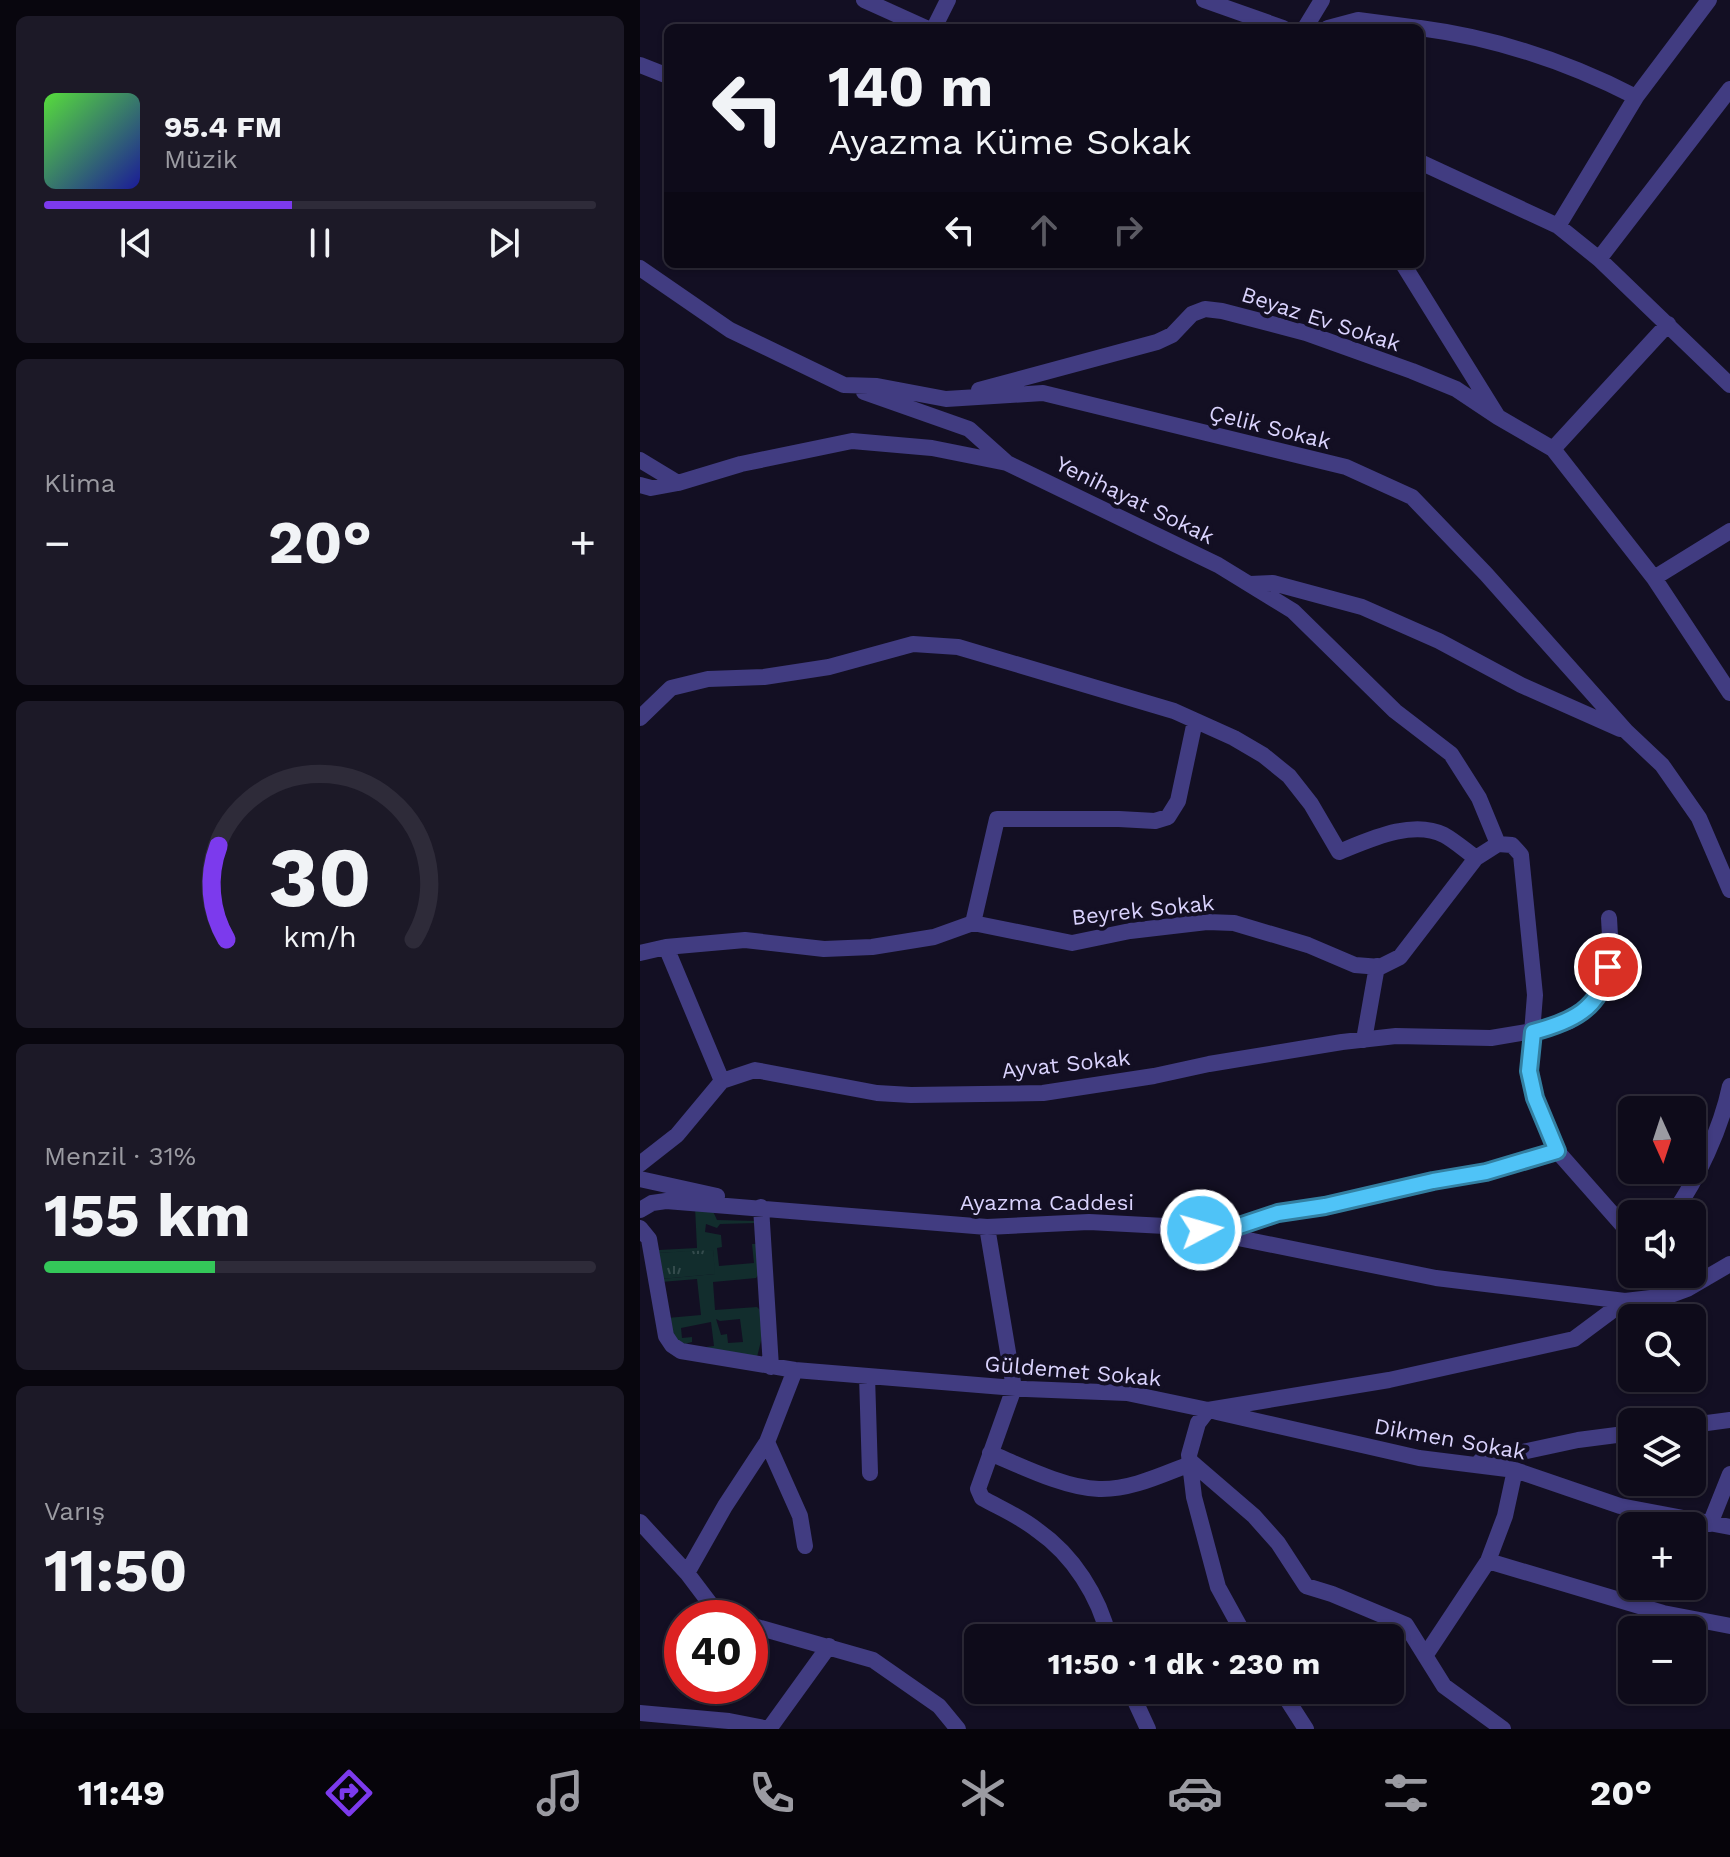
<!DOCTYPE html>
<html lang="tr">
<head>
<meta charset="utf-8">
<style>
  :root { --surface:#0e0b1a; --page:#1c1927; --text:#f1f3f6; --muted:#9b9ba2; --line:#2e2b39; --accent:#7c3aed }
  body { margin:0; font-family:"Work Sans",sans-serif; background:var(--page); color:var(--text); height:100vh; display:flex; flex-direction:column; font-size:30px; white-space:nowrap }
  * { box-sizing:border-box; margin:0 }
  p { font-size:26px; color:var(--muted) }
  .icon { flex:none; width:44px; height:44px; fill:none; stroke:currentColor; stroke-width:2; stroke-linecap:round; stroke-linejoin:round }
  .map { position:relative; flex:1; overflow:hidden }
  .panel { display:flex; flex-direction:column; gap:16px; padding:16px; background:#08060e; width:640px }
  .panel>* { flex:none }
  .banner { position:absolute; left:24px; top:24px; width:760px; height:244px; border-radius:12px; box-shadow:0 2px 6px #0004,0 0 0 2px var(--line); background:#0e0b1a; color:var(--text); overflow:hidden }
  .needle { width:52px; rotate:177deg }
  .controls { position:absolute; left:978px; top:1096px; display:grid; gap:16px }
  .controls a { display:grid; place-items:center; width:88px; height:88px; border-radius:12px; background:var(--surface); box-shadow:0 2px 6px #0004,0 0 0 2px var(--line); font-size:40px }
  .speed { position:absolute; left:24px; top:1600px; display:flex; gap:16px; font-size:40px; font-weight:700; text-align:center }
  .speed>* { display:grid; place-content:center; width:104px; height:104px; border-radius:50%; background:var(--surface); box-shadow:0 2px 6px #0004,0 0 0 2px var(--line); line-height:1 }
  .speed .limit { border:12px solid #d22; background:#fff; color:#111 }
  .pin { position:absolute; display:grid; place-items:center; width:68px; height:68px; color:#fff; margin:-34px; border:4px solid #fff; border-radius:50%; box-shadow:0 2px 8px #0007 }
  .me { position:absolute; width:88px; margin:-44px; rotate:84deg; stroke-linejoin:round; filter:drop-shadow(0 0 6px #0008) }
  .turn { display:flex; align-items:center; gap:28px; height:168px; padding:0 32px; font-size:36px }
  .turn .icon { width:104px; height:104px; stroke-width:2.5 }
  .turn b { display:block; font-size:56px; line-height:68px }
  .lanes { display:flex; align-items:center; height:76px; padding:0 32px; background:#0003; justify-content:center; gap:40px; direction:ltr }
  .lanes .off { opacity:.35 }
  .big { font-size:60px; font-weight:700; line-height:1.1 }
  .panel .card { flex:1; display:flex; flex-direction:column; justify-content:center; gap:12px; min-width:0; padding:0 28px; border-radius:12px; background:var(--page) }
  .panel .dial { align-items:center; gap:0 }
  .dial svg { height:208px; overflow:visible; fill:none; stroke:var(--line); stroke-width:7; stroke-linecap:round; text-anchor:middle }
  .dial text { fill:var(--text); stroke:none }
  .song { display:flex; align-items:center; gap:24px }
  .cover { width:96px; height:96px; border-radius:12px; background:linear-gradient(135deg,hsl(110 70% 55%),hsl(240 70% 35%)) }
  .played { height:8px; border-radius:4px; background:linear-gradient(90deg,var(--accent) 45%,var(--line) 45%) }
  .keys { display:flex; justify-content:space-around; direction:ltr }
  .heat { display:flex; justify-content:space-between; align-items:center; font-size:44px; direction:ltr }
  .charge { height:12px; border-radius:6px; background:linear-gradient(90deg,#34c759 31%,var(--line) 0) }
  .trip { position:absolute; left:324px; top:1624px; width:440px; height:80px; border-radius:12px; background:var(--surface); box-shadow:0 2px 6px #0004,0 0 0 2px var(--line); font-weight:700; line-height:80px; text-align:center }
  .tabs { display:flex; height:128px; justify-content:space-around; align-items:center; background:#06040a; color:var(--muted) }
  .tabs .icon { width:56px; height:56px }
  .tabs .selected { color:var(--accent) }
  .tabs b { font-size:36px; color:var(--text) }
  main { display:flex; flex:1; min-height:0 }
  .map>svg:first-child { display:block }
  .grass { fill:url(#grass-tufts) }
  .garden { fill:#122d2d; fill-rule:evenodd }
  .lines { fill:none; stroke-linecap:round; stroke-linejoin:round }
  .minor { stroke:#413c81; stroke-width:16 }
  .route-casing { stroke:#337fa1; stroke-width:20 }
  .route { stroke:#4fc3f7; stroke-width:14 }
  .labels { text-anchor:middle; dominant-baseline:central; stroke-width:8; stroke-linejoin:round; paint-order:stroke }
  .street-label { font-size:22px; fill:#dad3fd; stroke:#130f23 }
</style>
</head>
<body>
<main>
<section class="panel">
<div class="card">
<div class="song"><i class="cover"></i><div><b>95.4 FM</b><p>Müzik</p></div></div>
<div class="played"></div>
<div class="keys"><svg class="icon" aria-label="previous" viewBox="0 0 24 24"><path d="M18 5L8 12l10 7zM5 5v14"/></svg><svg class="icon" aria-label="pause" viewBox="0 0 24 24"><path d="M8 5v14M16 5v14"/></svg><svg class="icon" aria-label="next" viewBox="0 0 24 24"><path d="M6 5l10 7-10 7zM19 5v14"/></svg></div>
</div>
<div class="card"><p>Klima</p>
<div class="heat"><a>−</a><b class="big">20°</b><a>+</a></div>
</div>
<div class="card dial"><svg viewBox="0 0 100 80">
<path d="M14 69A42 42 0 1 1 86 69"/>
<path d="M14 69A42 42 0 0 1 11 33" stroke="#7c3aed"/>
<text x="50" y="56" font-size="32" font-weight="700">30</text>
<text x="50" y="72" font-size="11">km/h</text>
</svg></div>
<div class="card"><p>Menzil · 31%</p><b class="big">155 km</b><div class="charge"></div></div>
<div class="card"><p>Varış</p><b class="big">11:50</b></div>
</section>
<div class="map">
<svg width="1090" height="1729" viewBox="0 0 1090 1729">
  <defs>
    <pattern id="grass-tufts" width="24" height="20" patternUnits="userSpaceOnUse" patternTransform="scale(2)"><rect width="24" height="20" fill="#122d2d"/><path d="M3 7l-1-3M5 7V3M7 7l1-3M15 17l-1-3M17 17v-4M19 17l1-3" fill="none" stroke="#344b4c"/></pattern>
  </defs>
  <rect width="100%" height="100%" fill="#130f23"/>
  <path class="grass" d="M73,1249L76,1274L21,1279L18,1253Z"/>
  <path class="garden" d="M55,1207H71L77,1220L116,1221V1223L80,1224L77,1228L66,1224L65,1232L81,1235L82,1247L77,1248L79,1266L114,1263L112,1244H117L119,1274L116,1278L73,1282L75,1310L117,1307L121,1311V1341L117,1357L59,1348L74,1346L71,1322L41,1328L42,1338L52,1337V1342L41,1345L36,1343L27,1318L61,1315L57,1279L21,1282V1279L75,1274L73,1250L18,1253L19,1250L57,1248ZM76,1319L80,1321L100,1319L103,1342L88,1343L87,1334L81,1335Z"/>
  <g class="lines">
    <path class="minor" d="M224,0L286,28
      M564,0L643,28
      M294,28L308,0
      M665,28L682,0
      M688,28L718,20L779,28
      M780,28C856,38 928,62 996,97
      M0,65L28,76
      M780,162L918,226L959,259L1090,385
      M918,226L996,97L1069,0
      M959,259L1090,89
      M763,264L858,417L913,449L1014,578L1090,693
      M0,268L90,330L204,385L237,386L306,399L403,393L706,467L772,497L846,574L986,731L1022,765L1059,818L1090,890
      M339,390L517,342L532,335L552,314L565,309L582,311L666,333L772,371L816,389L858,417
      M224,392L329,429L366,462
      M913,449L1028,324
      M0,460L38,483
      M0,485L11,488L38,483L101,464L212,441L292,448L367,463L578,565L653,611L755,711L811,754L839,798L858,844
      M1014,578L1090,531
      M610,584L633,583L722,607L799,641L881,685L980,729
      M0,718L31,688L68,679L124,677L189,667L273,644L318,647L534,711L594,738L623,755L649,776L671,804L699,852C729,840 772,819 804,835C815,841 826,851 836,858
      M858,844L872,845L881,855L895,995L889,1071L895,1098L917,1151L992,1236
      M333,923L357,819H479L515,821L528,817L538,801L555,721
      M26,947L82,1081
      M0,953L26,947L105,940L184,949L232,947L294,937L333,923L432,943L490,931L567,922L594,923L668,945L715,965L740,967L760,957L836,858L858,844
      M724,1040L737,966
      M0,1164L37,1135L82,1081L115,1070L237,1093L271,1095L403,1093L514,1076L569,1064L702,1042L756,1036L851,1038L904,1029L930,1021L957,998L967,976L971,954L969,918
      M0,1179L77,1196
      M121,1207L131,1367
      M0,1210L12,1203L26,1201L347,1227L449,1222L544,1227L796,1278L985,1301L1028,1296L1047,1289L1090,1264
      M1033,1214C1058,1178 1081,1129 1090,1086
      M347,1227L374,1388L338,1489L342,1498C360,1508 381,1517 397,1530C433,1555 459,1596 469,1638
      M0,1228L9,1239L26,1336L32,1345L41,1351L155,1370L386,1389L487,1393L568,1410L749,1380L934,1339L985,1301
      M581,1232L638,1213L685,1206L793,1181L846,1172L917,1151
      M1016,1274L1028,1296
      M227,1376L230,1473
      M568,1410L558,1423L549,1455L554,1497L578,1587L606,1638
      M577,1412L779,1458L875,1470L980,1506L1090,1527
      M1052,1425L1090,1420
      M127,1442L160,1516L165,1546
      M350,1453C381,1466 425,1488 459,1489C490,1490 521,1475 550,1464
      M549,1460L614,1516L638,1543L666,1586L692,1594L766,1625L804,1686L863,1729
      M840,1461L938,1440L992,1433
      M0,1522L47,1573L81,1618
      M1070,1524L1090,1474
      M848,1561L1023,1613L1090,1626
      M47,1573L85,1506L127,1442L155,1370
      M110,1625L233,1660L299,1706L318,1729
      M785,1656L848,1561L865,1516L875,1470
      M490,1690L508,1729
      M641,1690L666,1729
      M0,1713L89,1721L129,1729L189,1646"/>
  </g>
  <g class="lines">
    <g class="route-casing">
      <path id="route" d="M561,1230L578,1233L638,1213L685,1206L793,1181L846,1172L917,1151L895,1098L889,1071L893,1032C931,1022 961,1009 968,967"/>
    </g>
    <use href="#route" class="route"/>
  </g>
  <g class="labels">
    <g class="street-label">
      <text transform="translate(681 319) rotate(18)">Beyaz Ev Sokak</text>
      <text transform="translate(630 427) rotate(14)">Çelik Sokak</text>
      <text transform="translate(495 500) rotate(26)">Yenihayat Sokak</text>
      <text transform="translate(503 910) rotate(-6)">Beyrek Sokak</text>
      <text transform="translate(426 1064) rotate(-6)">Ayvat Sokak</text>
      <text x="407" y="1202">Ayazma Caddesi</text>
      <text transform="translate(433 1371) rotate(5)">Güldemet Sokak</text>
      <text transform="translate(810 1439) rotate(10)">Dikmen Sokak</text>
    </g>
  </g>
</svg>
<div class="controls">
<a><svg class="needle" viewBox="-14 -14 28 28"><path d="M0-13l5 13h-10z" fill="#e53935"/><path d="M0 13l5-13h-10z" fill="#9b9ba2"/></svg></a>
<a><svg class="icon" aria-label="sound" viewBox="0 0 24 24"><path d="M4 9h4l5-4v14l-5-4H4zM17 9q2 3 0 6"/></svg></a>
<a><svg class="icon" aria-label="search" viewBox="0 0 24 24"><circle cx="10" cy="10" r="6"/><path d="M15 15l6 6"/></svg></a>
<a><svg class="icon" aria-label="layers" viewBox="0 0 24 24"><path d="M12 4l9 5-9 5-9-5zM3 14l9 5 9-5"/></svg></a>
<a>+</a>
<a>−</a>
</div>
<div class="speed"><div class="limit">40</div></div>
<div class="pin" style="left:968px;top:967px;background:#d93025"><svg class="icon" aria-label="arrive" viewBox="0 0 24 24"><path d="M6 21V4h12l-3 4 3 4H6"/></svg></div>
<svg class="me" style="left:561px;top:1230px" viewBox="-20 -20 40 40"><circle r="17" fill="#4fc3f7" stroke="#fff" stroke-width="3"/><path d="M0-11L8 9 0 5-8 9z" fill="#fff"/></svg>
<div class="trip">11:50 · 1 dk · 230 m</div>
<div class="banner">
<div class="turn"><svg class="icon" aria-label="left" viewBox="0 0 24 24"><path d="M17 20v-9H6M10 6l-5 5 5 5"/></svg><div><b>140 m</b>Ayazma Küme Sokak</div></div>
<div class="lanes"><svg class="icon" aria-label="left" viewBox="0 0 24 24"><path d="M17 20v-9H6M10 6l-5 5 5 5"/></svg><svg class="icon off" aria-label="ahead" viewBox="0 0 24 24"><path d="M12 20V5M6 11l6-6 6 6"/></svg><svg class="icon off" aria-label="right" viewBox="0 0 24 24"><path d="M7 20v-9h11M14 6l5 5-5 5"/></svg></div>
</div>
</div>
</main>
<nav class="tabs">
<b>11:49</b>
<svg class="icon selected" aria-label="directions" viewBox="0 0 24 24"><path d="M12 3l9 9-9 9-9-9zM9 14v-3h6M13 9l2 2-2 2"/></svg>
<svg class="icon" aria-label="music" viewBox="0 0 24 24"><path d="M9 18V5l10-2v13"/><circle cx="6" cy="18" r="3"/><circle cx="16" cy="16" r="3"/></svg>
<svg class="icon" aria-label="phone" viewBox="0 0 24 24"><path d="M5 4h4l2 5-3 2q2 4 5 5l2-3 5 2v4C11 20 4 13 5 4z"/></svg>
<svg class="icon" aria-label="climate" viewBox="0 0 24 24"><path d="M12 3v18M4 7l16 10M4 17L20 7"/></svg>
<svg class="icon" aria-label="car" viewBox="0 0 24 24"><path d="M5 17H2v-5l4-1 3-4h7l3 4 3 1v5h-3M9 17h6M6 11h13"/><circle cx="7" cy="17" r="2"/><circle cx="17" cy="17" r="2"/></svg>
<svg class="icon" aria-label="filters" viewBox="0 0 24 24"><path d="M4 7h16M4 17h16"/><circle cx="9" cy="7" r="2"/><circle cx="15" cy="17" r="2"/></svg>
<b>20°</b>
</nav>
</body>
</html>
